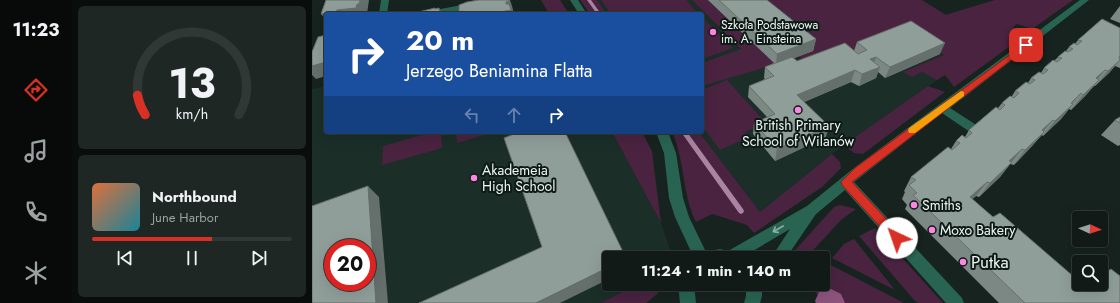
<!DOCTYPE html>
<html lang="pl">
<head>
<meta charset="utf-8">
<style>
  :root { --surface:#111a17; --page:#1e2724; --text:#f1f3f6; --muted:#9ca1a1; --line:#303836; --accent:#d93025 }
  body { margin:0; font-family:Jost,sans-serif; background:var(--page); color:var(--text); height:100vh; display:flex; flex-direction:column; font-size:15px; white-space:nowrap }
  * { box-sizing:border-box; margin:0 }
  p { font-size:13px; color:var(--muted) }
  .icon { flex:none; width:22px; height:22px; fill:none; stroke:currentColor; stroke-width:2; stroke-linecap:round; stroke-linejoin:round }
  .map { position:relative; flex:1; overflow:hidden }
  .drawer { display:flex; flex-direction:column; gap:6px; padding:6px; background:#090e0d; width:240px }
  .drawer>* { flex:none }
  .banner { position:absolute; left:12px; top:12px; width:380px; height:122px; border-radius:4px; box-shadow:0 4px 16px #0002,0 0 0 1px var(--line); background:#1a4fa0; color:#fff; overflow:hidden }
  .needle { width:26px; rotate:93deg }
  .fabs { position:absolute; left:760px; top:211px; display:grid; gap:8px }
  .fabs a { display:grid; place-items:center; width:36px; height:36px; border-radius:4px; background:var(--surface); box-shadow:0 4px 16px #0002,0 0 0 1px var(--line); font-size:20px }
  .speed { position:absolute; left:12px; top:239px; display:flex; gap:8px; font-size:20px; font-weight:700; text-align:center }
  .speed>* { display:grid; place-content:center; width:52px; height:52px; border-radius:50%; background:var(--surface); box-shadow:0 4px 16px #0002,0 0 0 1px var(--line); line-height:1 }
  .speed .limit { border:6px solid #d22; background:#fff; color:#111 }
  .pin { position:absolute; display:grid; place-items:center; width:34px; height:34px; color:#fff; margin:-17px; border-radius:8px; box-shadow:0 2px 6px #0006 }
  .me { position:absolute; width:44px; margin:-22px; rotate:318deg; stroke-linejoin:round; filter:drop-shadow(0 0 3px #0008) }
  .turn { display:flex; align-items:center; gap:14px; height:84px; padding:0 16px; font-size:18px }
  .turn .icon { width:52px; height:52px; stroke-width:2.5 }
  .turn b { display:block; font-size:28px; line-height:34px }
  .lanes { display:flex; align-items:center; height:38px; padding:0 16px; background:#0003; justify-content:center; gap:20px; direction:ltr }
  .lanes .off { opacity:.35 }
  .drawer .card { flex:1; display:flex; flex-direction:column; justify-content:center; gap:6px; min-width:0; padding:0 14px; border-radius:6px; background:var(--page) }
  .drawer .dial { align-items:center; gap:0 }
  .dial svg { height:104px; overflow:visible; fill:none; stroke:var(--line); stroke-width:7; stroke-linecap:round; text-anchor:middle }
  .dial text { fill:var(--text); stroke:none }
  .song { display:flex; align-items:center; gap:12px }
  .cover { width:48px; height:48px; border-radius:6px; background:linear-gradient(135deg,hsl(20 70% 55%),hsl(190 70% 35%)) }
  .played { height:4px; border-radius:2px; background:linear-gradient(90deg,var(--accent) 60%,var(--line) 60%) }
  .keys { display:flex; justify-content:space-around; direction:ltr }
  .trip { position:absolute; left:290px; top:251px; width:228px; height:40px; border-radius:4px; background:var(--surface); box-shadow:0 4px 16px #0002,0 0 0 1px var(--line); font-weight:700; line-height:40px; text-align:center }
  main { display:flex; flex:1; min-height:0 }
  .menu { display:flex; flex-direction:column; width:72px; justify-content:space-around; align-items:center; background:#070a09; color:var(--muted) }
  .menu .icon { width:28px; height:28px }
  .menu .current { color:var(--accent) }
  .menu b { font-size:18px; color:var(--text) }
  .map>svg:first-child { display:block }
  .built { fill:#1b2e28; fill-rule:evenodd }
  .green { fill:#4a2341 }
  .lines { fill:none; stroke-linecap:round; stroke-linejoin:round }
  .stream { fill:#aa85a1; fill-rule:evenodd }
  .canal { fill:#8c547e; fill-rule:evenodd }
  .minor { fill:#296452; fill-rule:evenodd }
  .wall { fill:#7c8884 }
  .shaded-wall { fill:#656f6b }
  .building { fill:#909e99; stroke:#656f6b; fill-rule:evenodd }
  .oneway { stroke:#8caea3 }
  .route { fill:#d93025; stroke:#8d1f18 }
  .slow { fill:#f59e0b }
  .poi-dot { fill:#fd86e2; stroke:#0e1a16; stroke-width:1.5 }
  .labels { text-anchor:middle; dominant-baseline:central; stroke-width:4; stroke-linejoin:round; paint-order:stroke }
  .far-poi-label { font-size:12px; fill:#eff7f4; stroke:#0e1a16; text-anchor:start }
  .poi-label { font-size:14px; fill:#eff7f4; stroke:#0e1a16; text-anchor:start }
  .near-poi-label { font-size:17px; fill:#eff7f4; stroke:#0e1a16; text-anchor:start }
</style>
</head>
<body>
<main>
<nav class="menu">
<b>11:23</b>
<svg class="icon current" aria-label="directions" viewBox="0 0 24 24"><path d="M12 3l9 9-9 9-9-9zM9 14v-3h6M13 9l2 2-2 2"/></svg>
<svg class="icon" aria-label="music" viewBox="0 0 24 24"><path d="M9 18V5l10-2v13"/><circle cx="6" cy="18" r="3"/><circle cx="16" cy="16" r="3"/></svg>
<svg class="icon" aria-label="phone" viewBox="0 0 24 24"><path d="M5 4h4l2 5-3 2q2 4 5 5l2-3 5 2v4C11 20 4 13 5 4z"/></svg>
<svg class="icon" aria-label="climate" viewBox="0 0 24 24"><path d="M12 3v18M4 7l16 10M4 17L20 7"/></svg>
</nav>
<section class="drawer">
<div class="card dial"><svg viewBox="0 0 100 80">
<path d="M14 69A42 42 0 1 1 86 69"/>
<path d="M14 69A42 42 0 0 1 8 54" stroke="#d93025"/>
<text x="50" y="56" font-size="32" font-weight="700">13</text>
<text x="50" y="72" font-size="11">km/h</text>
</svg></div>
<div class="card">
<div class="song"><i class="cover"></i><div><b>Northbound</b><p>June Harbor</p></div></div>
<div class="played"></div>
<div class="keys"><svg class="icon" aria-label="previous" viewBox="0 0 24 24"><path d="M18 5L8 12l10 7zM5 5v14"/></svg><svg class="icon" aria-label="pause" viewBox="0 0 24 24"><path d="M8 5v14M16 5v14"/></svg><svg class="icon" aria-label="next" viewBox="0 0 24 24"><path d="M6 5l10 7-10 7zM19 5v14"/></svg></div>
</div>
</section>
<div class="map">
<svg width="808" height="303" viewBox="0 0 808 303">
  <rect width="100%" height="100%" fill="#17231f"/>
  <path class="built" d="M285,0H380L448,69L683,0H739L520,154L448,212L387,132H390V14H295Z
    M14,86V132H300L349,223L360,255L359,258H297V284H352L345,294L334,303H0V89ZM21,248H55V282H21Z"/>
  <path class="green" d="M229,0H248L257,14H237Z
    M268,0H285L295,14H278Z
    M289,0H374L387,14H299Z
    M380,0H610L634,15L683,0H761L720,29L705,24L701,27L713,35L642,87L633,75L625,80L610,72L600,77L591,72L632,55L595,31L539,53L497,64L488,57L390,86V63L429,49Z
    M390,17L421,48L390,59Z
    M415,80L454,123L433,132L437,137L408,150L390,126V90Z
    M616,86L633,92L551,154L542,153L532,145Z
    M121,132H129L130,148L70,165L71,146Z
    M144,132H183L145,143Z
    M300,132H330L340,151L349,223Z
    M360,132H387L448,212L520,154L528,162L529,168L510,187L442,233L435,225L400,214L384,222C370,194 373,160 360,132Z
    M528,205L544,209L529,220L494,258H476L522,207Z
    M563,228L631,303H607L603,301L547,236Z
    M542,239L583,290L520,258L532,244Z
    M515,263L592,303H530L516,293L508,299L498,284H511V268Z
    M326,284H352L345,294L334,303H289Z"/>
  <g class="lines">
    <path class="stream" d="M275,0H279L289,14H285Z
      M369,132H375L431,209L432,211L431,213L429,214L427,213Z"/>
    <path class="canal" d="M517,288L529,294L533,303H504L503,301L507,292Z"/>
    <path class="minor" d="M69,0H77L75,14H67Z
      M176,0H193L189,3L131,14H114L118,11Z
      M258,0H266L275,14H267Z
      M768,0H777L638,108L669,128L671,131L669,134L665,135L661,134L630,113L542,182L650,298L652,303H634L533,190L504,214L474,258H459L478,229L429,258H382L363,217L357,198L352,153L344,132H356L364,153L371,198L377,217L394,252L408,249L416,251L495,206L542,168Z
      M366,284H382L384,303H368Z
      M434,284H450V296L448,303H432L434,296Z"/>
  </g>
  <path class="wall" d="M396,0H455L504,39L501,51L482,58L485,61L542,51L545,42L628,54L573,78L566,72L564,78L547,86L539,82L492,102L514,137L463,161L441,134L442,123L455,117L436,97L437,86L453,79L452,78L453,67L462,63L397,1Z
    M808,6V23L798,19Z
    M808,28V68L803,66L797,73L783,86H782L774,95L759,110L757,109L749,119L731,136L730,135L720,146L702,165L698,164L688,177L667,197L664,196L660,199L681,217L759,278L770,288L773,287L777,284H789V276L799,269L808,303H687L593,209L595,205L590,199L593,192L592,191L599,177L639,149L644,141L653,137L657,130L686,108L690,103L700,96L703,91L716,83L719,78L729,73L732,68L742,61L746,57L754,51L757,47L763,44L766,40Z
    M808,117V145L806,146L789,135L803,120Z"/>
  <path class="shaded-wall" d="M48,0H57L55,14H14V20L9,14L45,4Z
    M197,0H198L200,6L202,14H178Z
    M127,8L130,14H128Z
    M504,39L501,51L464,65L465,54Z
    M633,43L628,54L573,78L578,67Z
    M564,57L560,68L558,59Z
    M808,60L797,73L783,86L796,71Z
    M14,62V76L4,79L0,75V66Z
    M568,67L564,78L547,86L550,74Z
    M543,70L539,82L483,106L485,95Z
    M793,70L781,85L784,78Z
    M787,80L774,95L759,110L771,95Z
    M769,93L756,108L759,103Z
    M761,104L749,119L731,136L743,121Z
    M741,120L729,134L730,130Z
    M517,126L514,137L463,161L465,149Z
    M732,132L720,146L702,165L713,150Z
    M710,149L698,164L697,161Z
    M700,162L688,177L667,197L678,183Z
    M675,182L664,196L647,211L658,197Z
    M56,186L67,197L76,303H64Z
    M297,267V279L248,303H224Z"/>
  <path class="building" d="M14,0H48L47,4H45L44,8L25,10L24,12L9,14Z
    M167,0H197V1L194,2V4H197L199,10L178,14H148V13H151V11L147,12V5L155,2Z
    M407,0H455L504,39L465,54Z
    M123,8V9L127,8L128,14H98Z
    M790,19L808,28V56L807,57L808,60L796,71L793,70L785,77L784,78L787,80L771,95L769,93L759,103L761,104L743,121L741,120L730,130L732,132L713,150L710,149L697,161L700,162L678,183L675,182L658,197L681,217L688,213L761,276L759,278L770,288L773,286L780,292L786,287L782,284H789V276L799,269L808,276V303H713L601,195L605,193L597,185L604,180L599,177L636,147L640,150L648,143L644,141L650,135L654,138L660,133L657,130L684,107L688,110L693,105L690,103L698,96L702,98L707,93L703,91L714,82L718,84L723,80L719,78L727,72L731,74L736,70L732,68L741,60L745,62L750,58L746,57L753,51L756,52L761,49L757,47L762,43L765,45L770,41L766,40Z
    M599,21L633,43L578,67L564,57L558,59L568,67L550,74L543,70L485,95L517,126L465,149L442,123L463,114L437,86L462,76L453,67L480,57L485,61L533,43L546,54L555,50L545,42Z
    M14,35V62L0,66V52L6,37Z
    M808,117V123L803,120Z
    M207,132H253L314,258H297V267L224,303H107L230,247L192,138Z
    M56,186L64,303H0V206ZM21,248H55V282H21Z"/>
  <defs><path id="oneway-shaft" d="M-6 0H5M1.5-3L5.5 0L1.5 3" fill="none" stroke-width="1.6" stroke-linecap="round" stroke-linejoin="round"/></defs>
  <use class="oneway" href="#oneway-shaft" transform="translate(466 229) rotate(150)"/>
  <path class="route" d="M714,43L717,45L716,47L540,182L589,235L591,238L589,242L585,243L582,242L530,185L529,182L543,168Z"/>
  <path class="slow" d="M649,91L652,92V96L603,133H597L596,130L597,128Z"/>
  <g class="poi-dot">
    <circle cx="401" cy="32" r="4"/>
    <circle cx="486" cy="110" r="4"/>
    <circle cx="162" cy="178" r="4"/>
    <circle cx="602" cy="205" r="4"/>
    <circle cx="620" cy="230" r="4"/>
    <circle cx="651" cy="262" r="4"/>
  </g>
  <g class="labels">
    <g class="far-poi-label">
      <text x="409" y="25">Szkoła Podstawowa<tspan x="409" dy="14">im. A. Einsteina</tspan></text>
    </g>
    <g class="poi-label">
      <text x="486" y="125" text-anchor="middle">British Primary<tspan x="486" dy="16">School of Wilanów</tspan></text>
      <text x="170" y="170">Akademeia<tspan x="170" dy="16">High School</tspan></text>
      <text x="610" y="205">Smiths</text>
      <text x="628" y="230">Moxo Bakery</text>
    </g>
    <g class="near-poi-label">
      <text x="659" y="262">Putka</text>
    </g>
  </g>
</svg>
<div class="fabs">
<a><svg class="needle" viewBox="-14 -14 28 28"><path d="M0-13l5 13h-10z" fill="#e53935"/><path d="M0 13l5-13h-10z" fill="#9ca1a1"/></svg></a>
<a><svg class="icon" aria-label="search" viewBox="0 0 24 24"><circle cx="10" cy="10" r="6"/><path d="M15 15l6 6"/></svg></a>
</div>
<div class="speed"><div class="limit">20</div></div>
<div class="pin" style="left:714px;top:45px;background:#d93025"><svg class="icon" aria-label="arrive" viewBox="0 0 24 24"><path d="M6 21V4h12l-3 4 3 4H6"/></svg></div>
<svg class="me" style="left:585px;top:238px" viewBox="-20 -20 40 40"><circle r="19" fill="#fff"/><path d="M0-13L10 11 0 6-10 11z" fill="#d93025"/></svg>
<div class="trip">11:24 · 1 min · 140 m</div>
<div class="banner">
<div class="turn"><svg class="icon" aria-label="right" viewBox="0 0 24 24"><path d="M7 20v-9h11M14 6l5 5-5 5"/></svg><div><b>20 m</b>Jerzego Beniamina Flatta</div></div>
<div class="lanes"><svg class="icon off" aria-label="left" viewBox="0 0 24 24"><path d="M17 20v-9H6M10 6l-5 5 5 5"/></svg><svg class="icon off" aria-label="ahead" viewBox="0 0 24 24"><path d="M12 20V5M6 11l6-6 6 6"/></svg><svg class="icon" aria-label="right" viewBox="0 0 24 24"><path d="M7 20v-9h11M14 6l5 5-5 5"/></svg></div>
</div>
</div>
</main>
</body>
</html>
